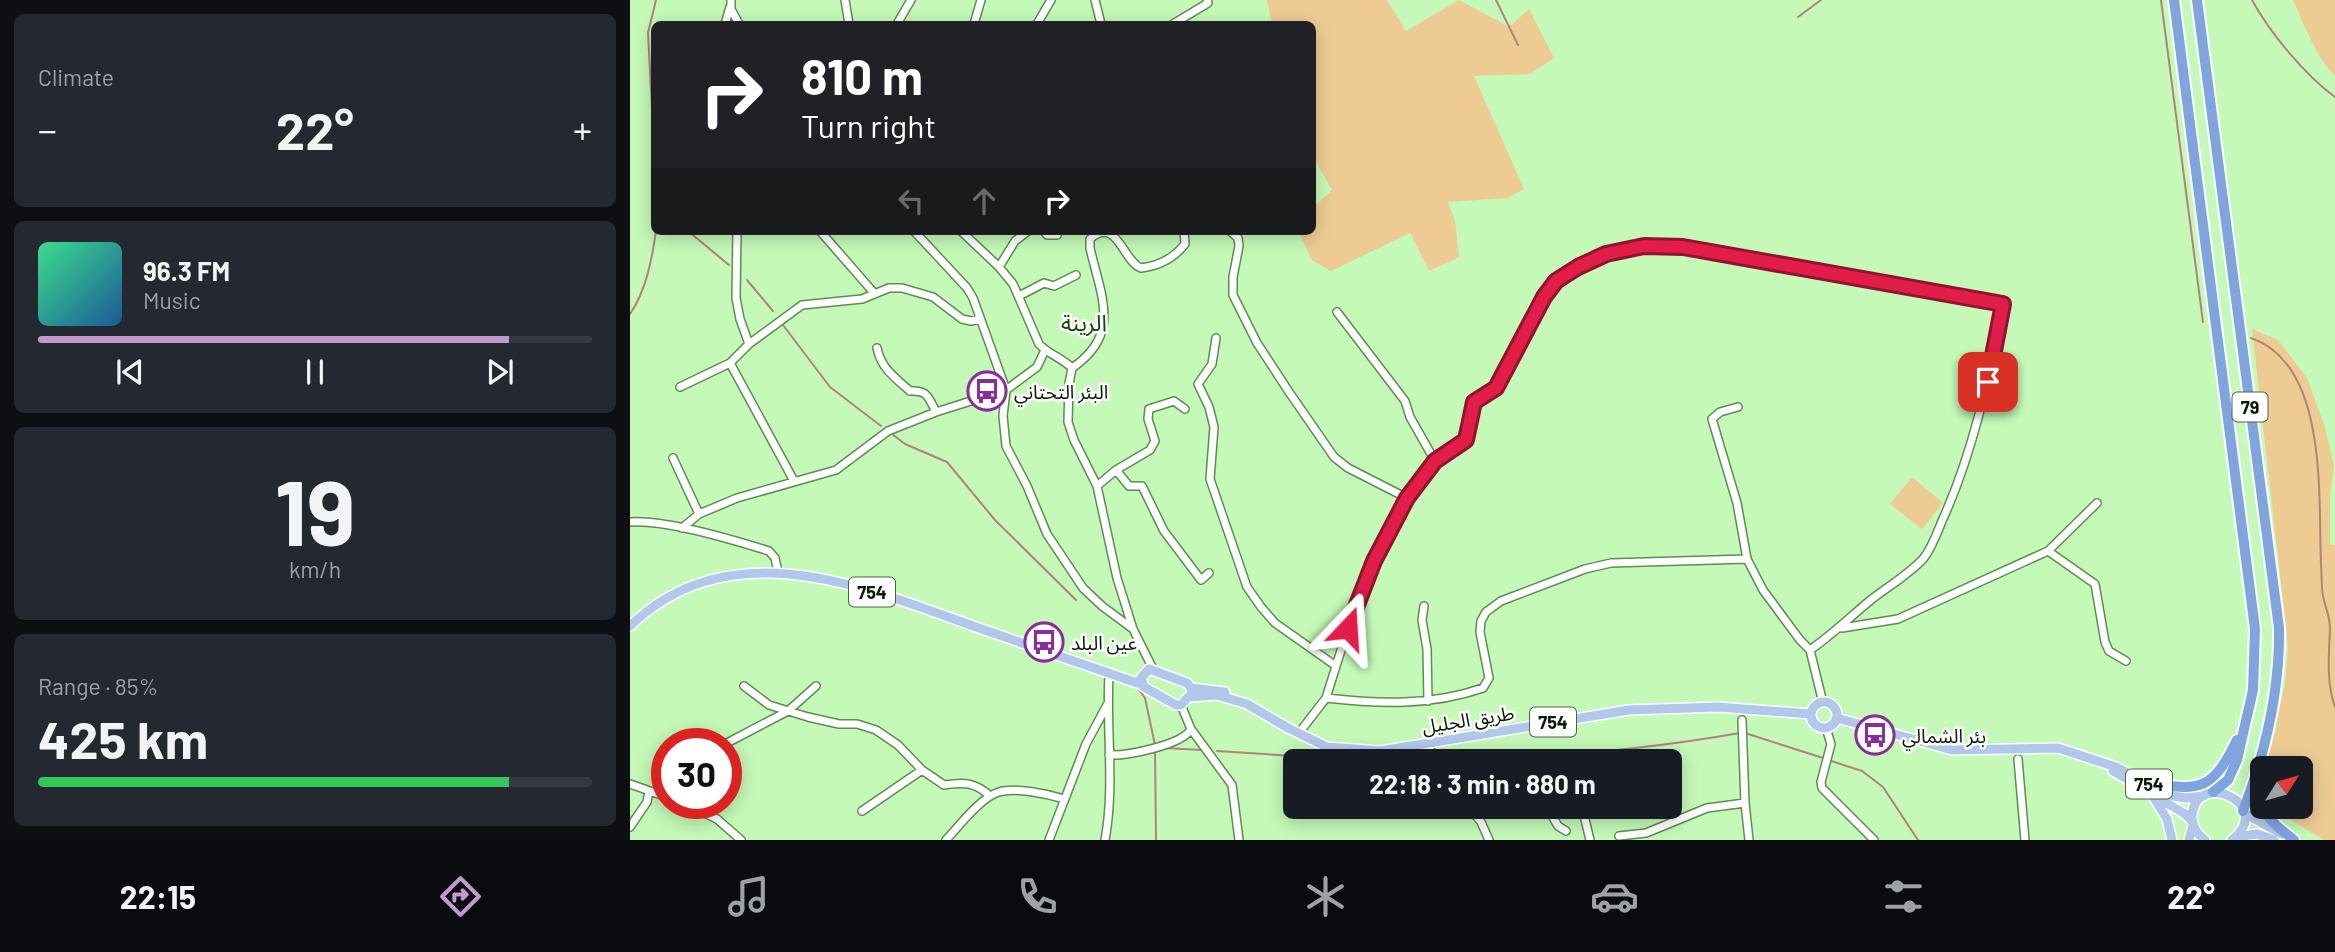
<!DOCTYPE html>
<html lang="en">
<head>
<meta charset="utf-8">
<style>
  :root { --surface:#171b24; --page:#242831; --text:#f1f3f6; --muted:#9ea1a6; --line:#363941; --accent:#c19acd }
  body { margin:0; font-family:Barlow,"Noto Sans Arabic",sans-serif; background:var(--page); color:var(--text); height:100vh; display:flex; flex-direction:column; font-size:26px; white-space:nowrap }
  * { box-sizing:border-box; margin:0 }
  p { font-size:23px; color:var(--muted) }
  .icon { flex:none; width:38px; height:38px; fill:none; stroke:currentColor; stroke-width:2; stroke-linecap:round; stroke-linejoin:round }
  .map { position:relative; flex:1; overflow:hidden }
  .side { display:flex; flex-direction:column; gap:14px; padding:14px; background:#0d0f14; width:630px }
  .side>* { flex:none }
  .banner { position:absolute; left:21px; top:21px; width:665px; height:214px; border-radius:10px; box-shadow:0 4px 18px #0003; background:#202124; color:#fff; overflow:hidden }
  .needle { width:46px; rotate:53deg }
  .tools { position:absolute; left:1620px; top:756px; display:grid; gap:14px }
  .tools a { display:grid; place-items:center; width:63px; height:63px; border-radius:10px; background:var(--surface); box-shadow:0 4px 18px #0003; font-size:35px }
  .speed { position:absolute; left:21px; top:728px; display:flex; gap:14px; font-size:35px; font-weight:700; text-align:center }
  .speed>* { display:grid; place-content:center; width:91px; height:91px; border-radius:50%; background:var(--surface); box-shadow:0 4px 18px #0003; line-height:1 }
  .speed .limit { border:10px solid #d22; background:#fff; color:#111 }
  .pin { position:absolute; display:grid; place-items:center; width:60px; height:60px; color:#fff; margin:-30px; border-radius:14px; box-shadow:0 4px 10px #0006 }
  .me { position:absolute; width:77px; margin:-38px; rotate:20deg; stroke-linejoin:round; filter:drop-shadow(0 0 5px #0008) }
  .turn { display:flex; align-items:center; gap:24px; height:147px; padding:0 35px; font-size:32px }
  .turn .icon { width:91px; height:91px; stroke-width:2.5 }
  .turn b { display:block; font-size:49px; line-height:60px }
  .lanes { display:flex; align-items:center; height:66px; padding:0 35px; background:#0003; justify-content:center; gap:35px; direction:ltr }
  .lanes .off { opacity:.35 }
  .big { font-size:52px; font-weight:700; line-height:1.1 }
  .side .widget { flex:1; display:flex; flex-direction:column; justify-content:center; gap:10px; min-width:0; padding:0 24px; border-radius:10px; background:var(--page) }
  .side .dial { align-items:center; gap:0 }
  .dial b { font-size:91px; line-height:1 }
  .song { display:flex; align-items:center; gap:21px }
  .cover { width:84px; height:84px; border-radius:10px; background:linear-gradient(135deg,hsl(150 70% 55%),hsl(210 70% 35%)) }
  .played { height:7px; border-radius:4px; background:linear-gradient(90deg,var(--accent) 85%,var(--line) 85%) }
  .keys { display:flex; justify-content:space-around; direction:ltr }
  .heat { display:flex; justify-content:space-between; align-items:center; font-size:38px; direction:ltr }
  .charge { height:10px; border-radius:5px; background:linear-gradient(90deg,#34c759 85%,var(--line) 0) }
  .trip { position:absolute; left:653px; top:749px; width:399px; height:70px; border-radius:10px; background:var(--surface); box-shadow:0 4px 18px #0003; font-weight:700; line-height:70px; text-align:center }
  .tab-bar { display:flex; height:112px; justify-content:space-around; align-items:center; background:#090b0e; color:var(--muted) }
  .tab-bar .icon { width:49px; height:49px }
  .tab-bar .selected { color:var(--accent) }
  .tab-bar b { font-size:32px; color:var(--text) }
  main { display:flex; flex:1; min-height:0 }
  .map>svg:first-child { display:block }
  .green { fill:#edcb93 }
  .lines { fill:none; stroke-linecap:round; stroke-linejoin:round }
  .stream { stroke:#b2827b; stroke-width:2 }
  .minor-casing { stroke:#5d8d51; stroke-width:10 }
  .major-casing { stroke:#fff; stroke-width:12 }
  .highway-casing { stroke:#fff; stroke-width:14 }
  .minor { stroke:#fff; stroke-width:7 }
  .major { stroke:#b2c8eb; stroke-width:9 }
  .highway { stroke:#7fa4de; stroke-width:10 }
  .route-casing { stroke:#92132f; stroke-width:18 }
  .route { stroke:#e11d48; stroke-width:12 }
  .labels { text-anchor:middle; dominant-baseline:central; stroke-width:5; stroke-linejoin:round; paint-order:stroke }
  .shield { fill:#fff; stroke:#515f4f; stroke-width:2 }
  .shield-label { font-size:18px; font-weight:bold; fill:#071a03 }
  .poi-label { font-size:19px; fill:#071a03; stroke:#fff; text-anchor:start }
  .street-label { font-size:19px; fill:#071a03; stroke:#fff }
  .quarter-label { font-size:23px; fill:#184709; stroke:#fff }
</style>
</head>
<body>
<main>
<section class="side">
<div class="widget"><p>Climate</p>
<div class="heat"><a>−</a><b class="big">22°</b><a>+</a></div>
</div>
<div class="widget">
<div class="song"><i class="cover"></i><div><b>96.3 FM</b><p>Music</p></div></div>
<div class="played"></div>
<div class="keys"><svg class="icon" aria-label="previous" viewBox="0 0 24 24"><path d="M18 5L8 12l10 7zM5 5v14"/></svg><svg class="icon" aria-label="pause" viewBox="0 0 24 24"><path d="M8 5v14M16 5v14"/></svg><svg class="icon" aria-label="next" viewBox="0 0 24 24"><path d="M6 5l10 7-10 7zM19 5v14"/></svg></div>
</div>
<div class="widget dial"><b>19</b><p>km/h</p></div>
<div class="widget"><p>Range · 85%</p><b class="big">425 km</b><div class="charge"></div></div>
</section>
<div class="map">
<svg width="1705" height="840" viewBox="0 0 1705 840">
  <rect width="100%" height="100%" fill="#c4f9b7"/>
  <path class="green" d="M637,0H757L776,31L829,0L879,27L899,9L924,58L900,74L844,76L894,189L877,198L818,202L825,221L829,257L799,271L780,233L701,271L682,260L668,231H682L683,208L702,190L683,156L682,24H642Z
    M1663,0H1705V76C1685,55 1675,26 1663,0Z
    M1622,329L1648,340L1677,378L1694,424L1704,466L1700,496V544L1705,545V840H1693L1655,816L1646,808L1671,807V768H1636L1655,684L1658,645Z
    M1282,477L1313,503L1292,529L1260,504Z"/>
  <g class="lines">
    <path class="stream" d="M866,0L888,45
      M1531,0L1573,322
      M1622,0C1640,33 1675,75 1705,97
      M1168,17L1191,0
      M24,146L18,33L26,0
      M58,231L99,265
      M117,280L143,311
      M0,314C16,291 22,259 26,231
      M153,325L200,387L251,426
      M1621,338C1699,365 1688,499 1691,564C1692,575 1691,586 1693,596C1695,606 1700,617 1700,628C1699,655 1696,681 1705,707
      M262,434L275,444L317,462L365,520L446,600
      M507,687L515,698L525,745
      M1115,733L1193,758
      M535,748L572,750
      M525,750L526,840
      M587,751L742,761
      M1198,760L1232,771L1253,787L1288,840
      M835,761C927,757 1019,749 1110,733"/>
    <g class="minor-casing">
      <path id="minor" d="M101,0V9L109,24
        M215,0L219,24
        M465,0L471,24
        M95,24L100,7
        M267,24L281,0
        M344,24L351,0
        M407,24L421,0
        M543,24L578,3L577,0
        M107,231L106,298L110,319L119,344
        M190,231L244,293
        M284,231L337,288L343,298L376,390L373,416L376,446L397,486L417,534L453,588L472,606L503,629L523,669
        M331,231L369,267L383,284L409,344C418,354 432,358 442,368C492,334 471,297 460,248V239C487,215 493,262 511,268C528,266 544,258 555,244L554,231
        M414,231L417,235H427
        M600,231L608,238L609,246L603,277V295L627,343L659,392L704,457L718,468L777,498L744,561L724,609L696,698L669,733
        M369,267L385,241L398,231
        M389,296L414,283L424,286L446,275
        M707,312L775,401L780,417L805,461L777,498
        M586,338L582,364L568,384L579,407L584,427L580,479L617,587L631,607L645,623L706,666
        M247,348C251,368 264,377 280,391C298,390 298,397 306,412
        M100,363L164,481
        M442,368L439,384L438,422L444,440L467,486L487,578L503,629
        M50,387L100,363L119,344L172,305L232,299L259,288H272L303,297L332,319L341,321L350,319
        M1108,407L1090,412L1082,419L1107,503L1117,559L1133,590L1170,640L1180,650L1193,703
        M43,458L69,514
        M805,461L836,440L844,402L866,388L914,297L926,281L948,267L976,254L1014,246L1053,247L1373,304C1359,378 1343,453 1312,521C1307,533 1302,548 1293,559C1279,574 1259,586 1242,599C1221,616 1203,634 1180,650
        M486,470L499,486H512L534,531L571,580L579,573
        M467,486L486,470L520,450L525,441L518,419L519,409L544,401L555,409
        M0,522C35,519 104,540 139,551L145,558L148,572
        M52,528L69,514L107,498L206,470L258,431L306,412L376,390L407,367L415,350
        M1418,551L1465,584L1475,642L1479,651L1496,661
        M794,606L792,620L797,649L798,701
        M1212,628L1268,619L1418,551L1467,503
        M114,686L139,705L178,717L209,724H227L246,730L268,745L292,770L314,785C334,782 345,782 360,796
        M696,698C749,704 801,706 853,688L859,678L850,632L851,621L856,612L871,601L955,569L981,563L1117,559
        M551,705L561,729L602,785L609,840
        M1112,720L1115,803L1119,840
        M1196,728L1201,744L1191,782L1192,788L1244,840
        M797,743L806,761
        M95,744L158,711L186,686
        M479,755C496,756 553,745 561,729
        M1388,759L1395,840
        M0,784L37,797
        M54,803L87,819L111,840
        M839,807L851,822L859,840
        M917,807L928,826L936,831
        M952,807L960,840
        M232,811L292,770
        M0,827L17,802L19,791
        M989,836L1016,833L1077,808L1115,803
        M316,840C329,826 351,797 369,792C385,787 418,794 434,799
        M419,840L456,744L477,705
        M475,840C485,786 476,730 479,675"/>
    </g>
    <g class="major-casing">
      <path id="major" d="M0,626C101,529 234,587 346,627C402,647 458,666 513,685
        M519,669L557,683L561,688L562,693L551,705H546L514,687L511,678Z
        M561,688L595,692
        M559,697L587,695L617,704L658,728L697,747L750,751L999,710L1088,707L1181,714
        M1181 715a13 13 0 1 1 26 0a13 13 0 1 1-26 0Z
        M1207,718L1322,750L1428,748L1486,767L1543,796L1556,798L1574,796
        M1483,771L1555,814L1562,821
        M1524,798L1537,819L1542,840
        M1614,813L1652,834
        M1606,837L1627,834L1644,840
        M1559,840L1563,825
        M1575,840C1567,834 1562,827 1562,817C1564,767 1647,804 1602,840"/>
    </g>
    <g class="highway-casing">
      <path id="highway" d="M1544,0L1625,629L1623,690L1607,760L1598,780L1583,792
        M1567,0L1649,628C1650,692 1636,751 1613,811
        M1630,776C1629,812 1637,819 1664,840
        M1516,782C1570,792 1582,791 1607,740"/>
    </g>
    <use href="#minor" class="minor"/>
    <use href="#major" class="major"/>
    <use href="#highway" class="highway"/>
  </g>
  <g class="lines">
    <g class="route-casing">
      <path id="route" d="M718,628L744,561L777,498L805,461L836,440L844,402L866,388L914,297L926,281L948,267L976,254L1014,246L1053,247L1373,304L1358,382"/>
    </g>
    <use href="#route" class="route"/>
  </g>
  <defs>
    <g id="bus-ring" transform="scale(2.0125)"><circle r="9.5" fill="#fff" stroke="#872e9b" stroke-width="1.5"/><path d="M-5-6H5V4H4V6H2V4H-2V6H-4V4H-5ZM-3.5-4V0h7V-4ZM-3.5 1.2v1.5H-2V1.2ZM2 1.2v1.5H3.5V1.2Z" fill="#872e9b"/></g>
  </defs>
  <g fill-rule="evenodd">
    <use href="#bus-ring" x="357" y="391"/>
    <use href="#bus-ring" x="414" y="642"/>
    <use href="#bus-ring" x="1245" y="735"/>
  </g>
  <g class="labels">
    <g class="shield">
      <rect x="1602.5" y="392.5" width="35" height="29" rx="5"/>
      <rect x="219" y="577.5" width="46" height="29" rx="5"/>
      <rect x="900" y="707.5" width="46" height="29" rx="5"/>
      <rect x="1496" y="769.5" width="46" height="29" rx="5"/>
    </g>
    <g class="shield-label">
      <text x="1620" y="407">79</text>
      <text x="242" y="592">754</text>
      <text x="923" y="722">754</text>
      <text x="1519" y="784">754</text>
    </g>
    <g class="poi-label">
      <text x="384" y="391">البئر التحتاني</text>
      <text x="441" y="642">عين البلد</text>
      <text x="1272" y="735">بئر الشمالي</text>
    </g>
    <g class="street-label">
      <text transform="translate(838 719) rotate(-9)">طريق الجليل</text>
    </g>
    <g class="quarter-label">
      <text x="454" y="322">الرينة</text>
    </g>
  </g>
</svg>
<div class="tools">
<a><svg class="needle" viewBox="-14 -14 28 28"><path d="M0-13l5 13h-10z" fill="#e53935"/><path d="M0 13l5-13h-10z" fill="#9ea1a6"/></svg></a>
</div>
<div class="speed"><div class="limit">30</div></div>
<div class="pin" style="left:1358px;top:382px;background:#d93025"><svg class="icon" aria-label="arrive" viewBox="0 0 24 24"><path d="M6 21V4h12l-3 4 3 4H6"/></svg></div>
<svg class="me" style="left:718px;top:628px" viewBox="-20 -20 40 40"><path d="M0-17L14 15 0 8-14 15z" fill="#e11d48" stroke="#fff" stroke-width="4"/></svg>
<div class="trip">22:18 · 3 min · 880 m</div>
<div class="banner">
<div class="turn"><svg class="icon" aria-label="right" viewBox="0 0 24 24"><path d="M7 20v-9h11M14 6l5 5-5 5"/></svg><div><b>810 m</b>Turn right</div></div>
<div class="lanes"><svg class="icon off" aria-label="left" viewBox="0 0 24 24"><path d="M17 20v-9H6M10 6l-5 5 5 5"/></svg><svg class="icon off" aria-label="ahead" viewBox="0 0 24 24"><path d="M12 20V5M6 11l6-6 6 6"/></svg><svg class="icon" aria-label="right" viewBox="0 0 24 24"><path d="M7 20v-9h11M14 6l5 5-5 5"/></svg></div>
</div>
</div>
</main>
<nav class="tab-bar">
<b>22:15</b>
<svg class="icon selected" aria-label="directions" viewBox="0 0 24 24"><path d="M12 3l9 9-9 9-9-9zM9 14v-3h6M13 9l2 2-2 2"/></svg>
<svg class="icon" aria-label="music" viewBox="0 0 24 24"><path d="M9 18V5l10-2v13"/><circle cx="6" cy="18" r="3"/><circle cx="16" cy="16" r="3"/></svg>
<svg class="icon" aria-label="phone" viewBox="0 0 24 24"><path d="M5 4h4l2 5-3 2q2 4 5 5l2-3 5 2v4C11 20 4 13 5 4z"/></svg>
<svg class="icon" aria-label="climate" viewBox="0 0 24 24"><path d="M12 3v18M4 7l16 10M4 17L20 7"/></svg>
<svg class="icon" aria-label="car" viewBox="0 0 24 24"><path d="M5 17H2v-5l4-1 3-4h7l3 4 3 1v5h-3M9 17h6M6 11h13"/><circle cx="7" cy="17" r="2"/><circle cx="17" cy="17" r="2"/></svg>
<svg class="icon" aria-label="filters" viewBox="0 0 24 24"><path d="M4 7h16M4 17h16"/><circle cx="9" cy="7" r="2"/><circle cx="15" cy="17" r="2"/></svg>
<b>22°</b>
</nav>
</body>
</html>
